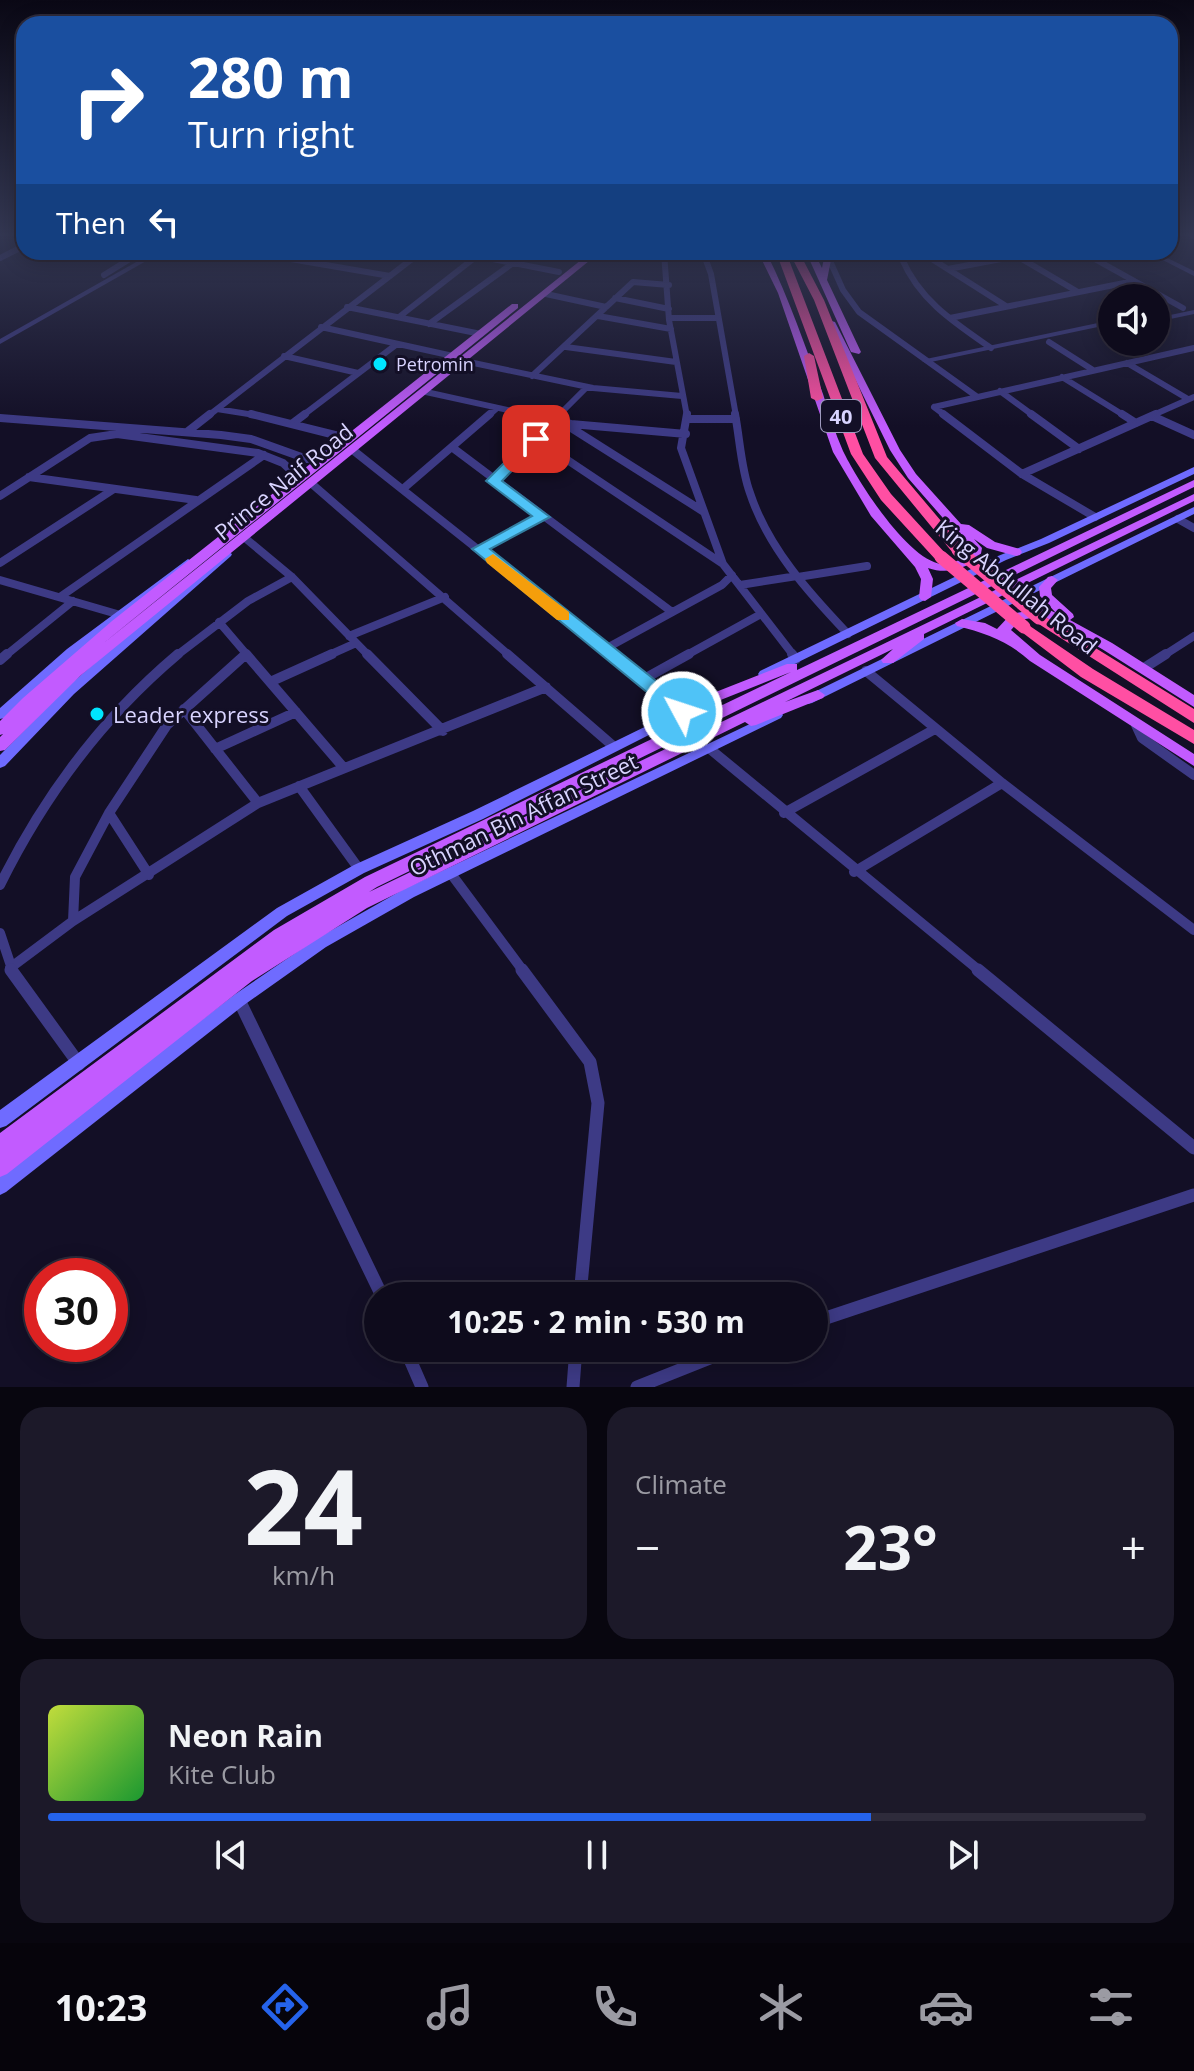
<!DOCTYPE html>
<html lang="en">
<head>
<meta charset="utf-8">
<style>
  :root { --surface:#0e0b1c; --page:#1c1929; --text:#f1f3f6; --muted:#9b9ba3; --line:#2e2b3b; --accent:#2563eb }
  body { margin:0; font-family:"Open Sans",sans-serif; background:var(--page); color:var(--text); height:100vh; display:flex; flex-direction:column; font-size:30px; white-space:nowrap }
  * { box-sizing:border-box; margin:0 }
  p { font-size:26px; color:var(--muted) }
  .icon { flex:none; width:44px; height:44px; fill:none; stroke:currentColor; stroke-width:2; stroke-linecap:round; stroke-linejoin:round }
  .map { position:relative; height:1387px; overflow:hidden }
  .details { display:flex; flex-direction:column; gap:20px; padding:20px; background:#08060f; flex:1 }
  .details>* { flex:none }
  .banner { position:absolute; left:16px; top:16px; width:1162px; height:244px; border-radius:24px; box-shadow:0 4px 20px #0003,0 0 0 2px var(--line); background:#1a4fa0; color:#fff; overflow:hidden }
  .tools { position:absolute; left:1098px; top:284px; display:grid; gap:16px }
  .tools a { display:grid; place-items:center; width:72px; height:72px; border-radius:50%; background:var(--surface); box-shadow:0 4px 20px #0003,0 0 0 2px var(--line); font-size:40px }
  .speed { position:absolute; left:24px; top:1258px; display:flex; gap:16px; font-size:40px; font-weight:700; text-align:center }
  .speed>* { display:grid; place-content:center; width:104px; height:104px; border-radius:50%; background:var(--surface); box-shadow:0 4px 20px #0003,0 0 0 2px var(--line); line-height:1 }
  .speed .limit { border:12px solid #d22; background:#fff; color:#111 }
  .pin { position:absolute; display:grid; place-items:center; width:68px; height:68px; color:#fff; margin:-34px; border-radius:16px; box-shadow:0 4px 12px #0006 }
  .me { position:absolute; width:88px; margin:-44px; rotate:310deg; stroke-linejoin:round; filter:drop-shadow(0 0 6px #0008) }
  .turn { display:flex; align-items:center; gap:28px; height:168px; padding:0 40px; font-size:36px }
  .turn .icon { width:104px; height:104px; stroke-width:2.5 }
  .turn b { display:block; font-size:56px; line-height:68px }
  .then { display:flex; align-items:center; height:76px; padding:0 40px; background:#0003; gap:16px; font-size:30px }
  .big { font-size:60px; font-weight:700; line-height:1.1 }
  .details .card { flex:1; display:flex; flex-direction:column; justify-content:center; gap:12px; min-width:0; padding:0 28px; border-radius:24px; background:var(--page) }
  .details .dial { align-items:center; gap:0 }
  .dial b { font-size:104px; line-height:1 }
  .song { display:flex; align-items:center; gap:24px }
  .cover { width:96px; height:96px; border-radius:12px; background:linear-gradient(135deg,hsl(70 70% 55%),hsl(130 70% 35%)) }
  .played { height:8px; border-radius:4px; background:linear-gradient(90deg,var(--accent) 75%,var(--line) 75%) }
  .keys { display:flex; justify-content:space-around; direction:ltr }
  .heat { display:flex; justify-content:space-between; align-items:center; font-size:44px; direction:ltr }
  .details .tiles { flex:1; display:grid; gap:20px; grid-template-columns:1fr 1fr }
  .card:last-child { grid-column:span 2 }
  .trip { position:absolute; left:364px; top:1282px; width:464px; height:80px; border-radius:40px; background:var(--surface); box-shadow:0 4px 20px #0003,0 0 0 2px var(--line); font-weight:700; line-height:80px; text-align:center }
  .tab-bar { display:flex; height:128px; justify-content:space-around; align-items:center; background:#06040b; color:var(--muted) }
  .tab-bar .icon { width:56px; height:56px }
  .tab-bar .active { color:var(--accent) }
  .tab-bar b { font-size:36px; color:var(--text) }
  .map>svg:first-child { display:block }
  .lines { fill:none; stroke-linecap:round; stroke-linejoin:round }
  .minor-far3 { stroke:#3d3a85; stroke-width:6 }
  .minor-far2 { stroke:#3d3a85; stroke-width:8 }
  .minor-far1 { stroke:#3d3a85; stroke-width:10 }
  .minor { stroke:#3d3a85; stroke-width:13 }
  .tertiary { fill:#3d3a85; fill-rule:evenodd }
  .secondary { fill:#6f6bff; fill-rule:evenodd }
  .primary { fill:#c25bff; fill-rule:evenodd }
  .motorway { fill:#ff4fa3; fill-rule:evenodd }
  .motorway-bridge { stroke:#ff4fa3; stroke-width:13 }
  .route { fill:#4fc3f7; stroke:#337fa1; stroke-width:2 }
  .slow { fill:#f59e0b }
  .poi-dot { fill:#00e5ff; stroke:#130f26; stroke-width:3 }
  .labels { text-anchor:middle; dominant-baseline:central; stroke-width:6; stroke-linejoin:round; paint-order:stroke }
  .far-poi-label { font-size:18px; fill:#d9d4ff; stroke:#130f26; text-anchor:start }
  .shield { fill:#130f26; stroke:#9e99be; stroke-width:2 }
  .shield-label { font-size:20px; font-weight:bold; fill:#d9d4ff }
  .street-label { font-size:22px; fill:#d9d4ff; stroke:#130f26 }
  .poi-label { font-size:22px; fill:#d9d4ff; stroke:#130f26; text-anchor:start }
</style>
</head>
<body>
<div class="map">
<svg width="1194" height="1387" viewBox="0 0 1194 1387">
  <rect width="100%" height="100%" fill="#130f26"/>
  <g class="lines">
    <path class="minor-far3" d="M1188,233L1194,236
      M250,252L390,276
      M457,252L559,272
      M572,252L583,254
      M636,252L665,257
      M664,252L669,320L687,416
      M703,252L711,274L736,416
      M826,252L843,290L859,312L976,396
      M935,252L902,259C920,301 955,323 991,348
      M1010,252L1078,292
      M1082,252L1183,308
      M924,254L1006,306
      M0,258L24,246
      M948,269L1017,256
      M104,275L141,252
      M546,294L606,307
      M615,298L669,309
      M347,307L481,334
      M598,316L671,329
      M399,317L477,256
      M669,318H717
      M950,318L1134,281
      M429,324L513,263
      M321,327L453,356
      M1049,342L1093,370
      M566,347L676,362
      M284,356L358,373
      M464,361L593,388L682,396
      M1127,363L1188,399
      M532,376L633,282L669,285
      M1062,377L1125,416
      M1000,391L1034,416
      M426,392L535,416
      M934,407L1194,348
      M934,407L946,416
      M217,409L261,416
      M208,416L421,252
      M302,416L397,344
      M488,416L496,409
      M558,416L587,387
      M1151,416L1194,397"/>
    <path class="minor-far2" d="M251,414L347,438
      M526,414L571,424L686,434
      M687,414L681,448L723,564L794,656
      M735,414C740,440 741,469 750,493C768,548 809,593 848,634
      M943,414L1022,474L1095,517
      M1031,414L1079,449
      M1122,414L1136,423
      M1152,416L1194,435
      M0,418L221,435L251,439L307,459L327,454
      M687,419H736
      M293,423L305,414
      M565,424L704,512
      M187,432L210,414
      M536,439L723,564
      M453,448L672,612
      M354,451L612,656
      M1022,474L1156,414
      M29,477L196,500
      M493,481L560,414
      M312,484L510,656
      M404,488L490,414
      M0,496L90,438L117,434L258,453L283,463L298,477
      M1178,519L1194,528
      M245,538L292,577L369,656
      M479,549L543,517
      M0,563L114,489
      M798,577L867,566
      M0,580L117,614
      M740,585L797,576
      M60,597L264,455
      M219,622L248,656
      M349,636L445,597
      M605,649L722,585L732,575
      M5,656L73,601
      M176,656L248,601L292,577
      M327,656L356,643
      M685,656L761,614
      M1163,656L1194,636"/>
    <path class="minor-far1" d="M246,654L343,767
      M367,654L443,731
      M507,654L612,745
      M609,654L682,712
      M792,654L796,659
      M0,660L7,654
      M1144,668L1166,654
      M866,671L1002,783L1194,930
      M644,679L689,654
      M270,682L332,654
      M184,709L258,803
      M1136,725L1142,738L1194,775
      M215,749L296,712
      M710,749L981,972
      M299,786L359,869
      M109,813L149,875
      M784,813L935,729
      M854,872L1002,783
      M452,875L524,972
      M0,885C44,796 102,718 178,654
      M73,921L75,877L109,813L167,725L246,654
      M0,933L13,972
      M10,968L73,921L258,803L546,687"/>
    <path class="minor" d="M11,970L79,1064
      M522,970L590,1062L598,1103L580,1296
      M978,970L1194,1148
      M239,1000L382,1296
      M814,1322L1194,1195
      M405,1348L422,1387
      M573,1387L576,1348
      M637,1387L735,1348"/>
    <path class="tertiary" d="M154,252H162L0,344V339Z
      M1147,252H1155L1194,271V276Z
      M1194,310V314L1156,322V318Z
      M1112,320V324L926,363L922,361L926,359Z"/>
    <path class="secondary" d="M1194,467V474L1049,543L1006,560L768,677H760L758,674L760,671L998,556L1041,539Z
      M1194,507V514L812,703L808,704L802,700L804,697Z
      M227,551L232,554L231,556L74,694L5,766L0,768V755L66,688L223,552Z
      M188,559L193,562L192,564L75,655L4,718L0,719V708L67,649Z
      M718,691L722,692L724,695L722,698L483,819L364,873L287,916L6,1126L0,1128V1110L277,908L354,865L473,811Z
      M777,711L781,712L783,715L781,718L414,897L326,947L244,1005L6,1192L0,1195V1175L234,995L316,939L404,889Z"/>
    <path class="primary" d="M591,252H600L80,676L5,750L0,751V737L3,734L0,735V721L23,698L112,621L512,304H518V308L100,646Z
      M758,252H766C789,298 805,346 823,394C829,413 835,433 843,451C857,480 908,561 942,564C952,565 961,559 970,554V549L908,478L890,450L827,322L828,320L835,322L900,450L916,474L961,524L969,525L995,542L1020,549L1022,552L1020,555L1016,556L987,548L974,539L982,548L980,559C963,568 948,575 928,568L933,579L931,597L925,601L921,600L919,597L921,579L915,567L871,516L833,452L778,293Z
      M806,252H814L822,268L825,253L832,255L827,280L861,352L859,354L851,352Z
      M1194,480V487L377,887L369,892L1194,494V501L924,634V639L893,663H883L881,660L893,649L785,702L818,690L825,695L823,698L756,725L751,726L745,722L367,908L252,981L7,1174L0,1177V1133L274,930L365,877L791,672L708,705L701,700L703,697L787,664H797V670Z
      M1052,576L1058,580L1051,588L1052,595L1073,614L1074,617L1070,620L1112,643L1194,695V707L1102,649L1043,616L1020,620L1011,630L1040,655L1194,754V766L1030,661C1009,642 986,633 957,626L955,623L962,619L985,623L997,629L1011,614L1045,608L1056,613L1040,596L1039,587L1048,577Z"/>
    <path class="motorway" d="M776,252H786L863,454L891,494L946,554L948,557L946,560H936L881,500L851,454Z
      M789,252H799L824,300L887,457L963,547L965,550L963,553H953L875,458L814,300Z
      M809,353L814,356L823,398L817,401L811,398L804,356Z
      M1039,613L1194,709V723L1034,621L1032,618L1034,615Z
      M1024,622L1093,669L1194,730V744L1081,677L1019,630L1017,627Z"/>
    <path class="motorway-bridge" d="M958,550L1039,618
      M941,557L1024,627"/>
  </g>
  <linearGradient id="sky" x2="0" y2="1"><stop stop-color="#0a0815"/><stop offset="0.55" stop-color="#333752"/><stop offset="1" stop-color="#333752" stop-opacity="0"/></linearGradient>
  <rect width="1194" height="427" fill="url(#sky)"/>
  <path class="route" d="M531,436L543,439L502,481L550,517L490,549L689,707V716H676L472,549L532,516L486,481Z"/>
  <path class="slow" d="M493,554L569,612V620H557L487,563L485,559Z"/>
  <g class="poi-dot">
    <circle cx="380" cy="364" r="8"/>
    <circle cx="97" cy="714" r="8"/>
  </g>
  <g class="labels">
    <g class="far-poi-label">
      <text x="396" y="364">Petromin</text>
    </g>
    <rect class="shield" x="821" y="400" width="40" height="32" rx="6"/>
    <g class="shield-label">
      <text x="841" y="416">40</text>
    </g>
    <g class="street-label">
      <text transform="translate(283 481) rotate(-39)">Prince Naif Road</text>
      <text transform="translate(1017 586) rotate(39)">King Abdullah Road</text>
      <text transform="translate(523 814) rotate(-26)">Othman Bin Affan Street</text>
    </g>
    <g class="poi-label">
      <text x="113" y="714">Leader express</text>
    </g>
  </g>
</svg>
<div class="tools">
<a><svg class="icon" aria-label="sound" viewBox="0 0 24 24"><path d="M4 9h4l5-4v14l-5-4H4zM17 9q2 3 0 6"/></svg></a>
</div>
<div class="speed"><div class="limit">30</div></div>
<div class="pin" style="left:536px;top:439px;background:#d93025"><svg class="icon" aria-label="arrive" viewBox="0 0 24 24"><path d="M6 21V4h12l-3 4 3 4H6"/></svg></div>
<svg class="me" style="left:682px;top:712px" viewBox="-20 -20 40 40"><circle r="17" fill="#4fc3f7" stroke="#fff" stroke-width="3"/><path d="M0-11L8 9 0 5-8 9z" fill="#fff"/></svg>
<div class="trip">10:25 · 2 min · 530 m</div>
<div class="banner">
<div class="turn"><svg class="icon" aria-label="right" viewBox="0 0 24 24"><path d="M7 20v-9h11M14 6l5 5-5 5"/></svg><div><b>280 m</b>Turn right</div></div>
<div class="then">Then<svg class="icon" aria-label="left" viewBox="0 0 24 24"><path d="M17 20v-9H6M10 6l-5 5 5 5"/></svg></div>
</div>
</div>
<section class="details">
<div class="tiles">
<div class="card dial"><b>24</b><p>km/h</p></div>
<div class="card"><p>Climate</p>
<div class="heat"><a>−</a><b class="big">23°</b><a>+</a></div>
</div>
<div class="card">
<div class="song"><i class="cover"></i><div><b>Neon Rain</b><p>Kite Club</p></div></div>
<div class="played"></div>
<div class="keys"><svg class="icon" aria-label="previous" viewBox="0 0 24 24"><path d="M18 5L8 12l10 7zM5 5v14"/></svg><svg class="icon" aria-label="pause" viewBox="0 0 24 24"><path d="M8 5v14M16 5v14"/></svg><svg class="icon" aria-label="next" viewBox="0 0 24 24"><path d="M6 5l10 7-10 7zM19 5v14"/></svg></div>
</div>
</div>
</section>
<nav class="tab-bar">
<b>10:23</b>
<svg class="icon active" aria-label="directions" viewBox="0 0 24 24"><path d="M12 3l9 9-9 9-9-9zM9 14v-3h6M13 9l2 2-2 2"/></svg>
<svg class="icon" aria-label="music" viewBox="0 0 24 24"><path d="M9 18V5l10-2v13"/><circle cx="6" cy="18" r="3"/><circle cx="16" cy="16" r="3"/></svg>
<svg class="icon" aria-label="phone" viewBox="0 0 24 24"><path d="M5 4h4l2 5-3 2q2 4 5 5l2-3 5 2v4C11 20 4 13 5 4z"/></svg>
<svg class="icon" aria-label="climate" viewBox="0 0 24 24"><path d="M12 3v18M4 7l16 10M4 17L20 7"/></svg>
<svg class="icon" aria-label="car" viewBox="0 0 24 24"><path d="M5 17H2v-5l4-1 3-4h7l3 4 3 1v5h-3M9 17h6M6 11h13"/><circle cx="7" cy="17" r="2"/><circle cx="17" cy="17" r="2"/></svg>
<svg class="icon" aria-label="filters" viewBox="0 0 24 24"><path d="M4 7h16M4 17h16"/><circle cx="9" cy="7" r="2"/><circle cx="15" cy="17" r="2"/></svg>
</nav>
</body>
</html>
